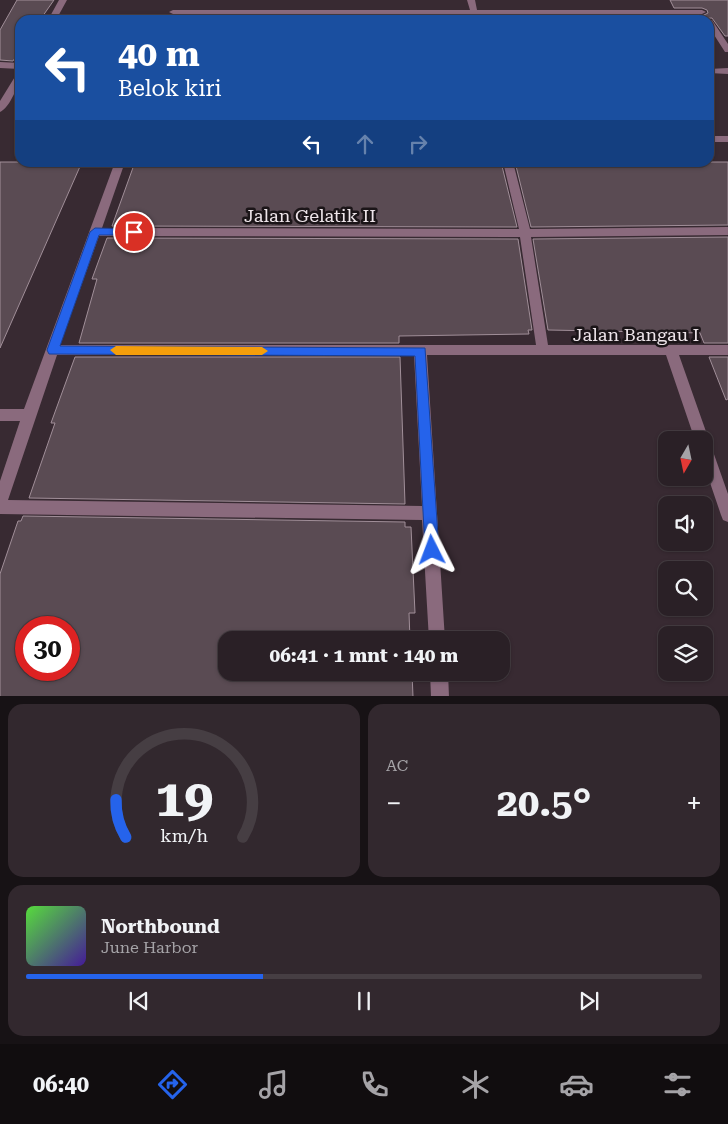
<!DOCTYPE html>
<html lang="id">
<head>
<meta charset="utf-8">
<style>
  :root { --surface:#2a2026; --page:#32282e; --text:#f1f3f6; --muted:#a5a3a7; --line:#463e43; --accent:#2563eb }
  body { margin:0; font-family:"Roboto Serif",serif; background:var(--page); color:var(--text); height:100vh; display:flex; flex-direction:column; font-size:19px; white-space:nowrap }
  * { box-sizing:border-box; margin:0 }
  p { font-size:16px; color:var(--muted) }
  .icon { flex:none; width:28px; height:28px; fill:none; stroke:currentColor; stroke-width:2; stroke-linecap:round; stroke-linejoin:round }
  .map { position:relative; height:696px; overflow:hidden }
  .sheet { display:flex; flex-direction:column; gap:8px; padding:8px; background:#171215; flex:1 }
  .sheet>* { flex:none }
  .top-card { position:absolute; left:15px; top:15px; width:699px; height:152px; border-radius:15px; box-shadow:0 1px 4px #0004,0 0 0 1px var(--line); background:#1a4fa0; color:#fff; overflow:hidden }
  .needle { width:32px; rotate:189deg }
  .buttons { position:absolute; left:658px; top:431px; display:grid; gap:10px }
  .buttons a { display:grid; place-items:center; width:55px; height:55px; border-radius:10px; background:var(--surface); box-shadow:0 1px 4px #0004,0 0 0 1px var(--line); font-size:25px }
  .speed { position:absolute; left:15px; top:616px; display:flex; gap:10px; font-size:25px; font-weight:700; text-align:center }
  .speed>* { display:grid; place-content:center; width:65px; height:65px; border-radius:50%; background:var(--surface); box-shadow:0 1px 4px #0004,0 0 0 1px var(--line); line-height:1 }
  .speed .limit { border:8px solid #d22; background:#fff; color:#111 }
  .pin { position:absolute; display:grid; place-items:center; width:42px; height:42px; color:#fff; margin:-21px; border:2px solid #fff; border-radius:50%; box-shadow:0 1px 5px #0007 }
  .me { position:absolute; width:55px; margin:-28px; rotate:357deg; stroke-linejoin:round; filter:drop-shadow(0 0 4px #0008) }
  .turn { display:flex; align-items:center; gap:18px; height:105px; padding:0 20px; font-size:22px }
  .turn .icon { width:65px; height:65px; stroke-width:2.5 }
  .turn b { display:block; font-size:35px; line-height:42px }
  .lanes { display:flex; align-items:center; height:48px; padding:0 20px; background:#0003; justify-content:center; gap:25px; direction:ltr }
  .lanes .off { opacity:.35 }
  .big { font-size:38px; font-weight:700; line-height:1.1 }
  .sheet .tile { flex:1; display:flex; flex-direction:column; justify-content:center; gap:8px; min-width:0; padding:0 18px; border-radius:15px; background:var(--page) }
  .sheet .dial { align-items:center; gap:0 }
  .dial svg { height:130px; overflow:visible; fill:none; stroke:var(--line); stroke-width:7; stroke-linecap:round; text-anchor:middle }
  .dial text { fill:var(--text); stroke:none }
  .song { display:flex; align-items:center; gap:15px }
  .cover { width:60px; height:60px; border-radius:8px; background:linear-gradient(135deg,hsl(110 70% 55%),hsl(260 70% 35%)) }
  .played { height:5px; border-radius:2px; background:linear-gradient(90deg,var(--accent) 35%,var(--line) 35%) }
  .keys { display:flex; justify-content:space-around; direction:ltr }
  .heat { display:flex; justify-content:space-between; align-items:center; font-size:28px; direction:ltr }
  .sheet .tiles { flex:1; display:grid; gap:8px; grid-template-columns:1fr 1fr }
  .tile:last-child { grid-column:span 2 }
  .trip { position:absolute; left:218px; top:631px; width:292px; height:50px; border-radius:15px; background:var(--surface); box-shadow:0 1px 4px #0004,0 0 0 1px var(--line); font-weight:700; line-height:50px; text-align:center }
  .tab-bar { display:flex; height:80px; justify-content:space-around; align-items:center; background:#110d0f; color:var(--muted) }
  .tab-bar .icon { width:35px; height:35px }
  .tab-bar .on { color:var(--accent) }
  .tab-bar b { font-size:22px; color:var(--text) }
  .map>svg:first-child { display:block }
  .building { fill:#5a4b53; stroke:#a18f99; fill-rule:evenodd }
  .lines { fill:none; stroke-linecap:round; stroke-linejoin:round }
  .minor { fill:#8a6a7d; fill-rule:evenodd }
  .route { fill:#2563eb; stroke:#184099 }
  .slow { fill:#f59e0b }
  .labels { text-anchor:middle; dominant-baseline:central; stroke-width:5; stroke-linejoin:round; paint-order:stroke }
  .street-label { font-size:18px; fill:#eee5ea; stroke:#1b1518 }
</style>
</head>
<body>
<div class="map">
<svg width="728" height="697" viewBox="0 0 728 697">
  <rect width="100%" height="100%" fill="#382a32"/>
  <path class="building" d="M17,0H54L40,20H20V50L13,61L0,60V30Z
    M670,0H728V36H725L712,18L681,20L679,16H702L708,13L707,10L702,8H674Z
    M0,162H82L0,348Z
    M135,162H501L517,227L112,226Z
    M515,162H728V225L531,227Z
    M728,237V343H704L700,333L548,330L533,239Z
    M107,238L518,239L532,330H528L529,334L399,336V343H79L97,279H92Z
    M75,357H400L405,504L29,498L55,423H51Z
    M709,357H728V399L726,400Z
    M23,516L405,522V527H411L415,613H409L410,640H226V672H412L413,697H0V574L18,521H21ZM26,628H69V670H26Z"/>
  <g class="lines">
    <path class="minor" d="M59,0H67L56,20H48Z
      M467,0H475L477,10H702L706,12L702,14H478L480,20H472L471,14H173L169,12L173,10H470Z
      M708,20H712L728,44V52H725L709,27Z
      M0,62L20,63V69L0,68Z
      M728,68V74L709,73V69Z
      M20,72C20,83 10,108 0,112V101L16,75Z
      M709,136H728V142H709Z
      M115,162H125L102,228L519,229L503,162H513L530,229L728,227V235L531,237L548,345H728V355H679L728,494V522L723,520L721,515L704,465V440H695L666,355H427L445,640H429L422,520L0,514V481L20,421H0V409H24ZM99,236L520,237L536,345H60ZM57,355H414L422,506L8,500Z
      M430,672H448L449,697H431Z"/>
  </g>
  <path class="route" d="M95,228L134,229L139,232L134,235H99L60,346L425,348L439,550L437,554L432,556L427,554L425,550L415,356L49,354L47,350L90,232Z"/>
  <path class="slow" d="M116,346L262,347L268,351L262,355H116L110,350Z"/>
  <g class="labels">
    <g class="street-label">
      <text x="310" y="215">Jalan Gelatik II</text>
      <text x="636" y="334">Jalan Bangau I</text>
    </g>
  </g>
</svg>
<div class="buttons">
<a><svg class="needle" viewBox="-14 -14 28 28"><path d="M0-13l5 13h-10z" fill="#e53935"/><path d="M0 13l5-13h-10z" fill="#a5a3a7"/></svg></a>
<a><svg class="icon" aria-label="sound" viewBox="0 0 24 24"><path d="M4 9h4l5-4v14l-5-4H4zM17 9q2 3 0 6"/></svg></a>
<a><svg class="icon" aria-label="search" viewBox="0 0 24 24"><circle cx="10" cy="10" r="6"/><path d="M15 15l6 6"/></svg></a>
<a><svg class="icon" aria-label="layers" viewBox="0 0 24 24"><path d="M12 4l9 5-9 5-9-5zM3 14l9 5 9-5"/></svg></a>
</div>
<div class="speed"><div class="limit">30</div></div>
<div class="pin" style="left:134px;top:232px;background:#d93025"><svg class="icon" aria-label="arrive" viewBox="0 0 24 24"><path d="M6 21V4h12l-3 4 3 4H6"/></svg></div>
<svg class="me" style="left:432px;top:550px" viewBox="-20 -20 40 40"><path d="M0-17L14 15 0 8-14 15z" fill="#2563eb" stroke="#fff" stroke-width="4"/></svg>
<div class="trip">06:41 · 1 mnt · 140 m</div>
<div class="top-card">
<div class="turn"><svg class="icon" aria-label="left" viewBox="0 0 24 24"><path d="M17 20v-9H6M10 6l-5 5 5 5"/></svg><div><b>40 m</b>Belok kiri</div></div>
<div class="lanes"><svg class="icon" aria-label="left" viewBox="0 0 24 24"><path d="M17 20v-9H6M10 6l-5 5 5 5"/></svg><svg class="icon off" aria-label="ahead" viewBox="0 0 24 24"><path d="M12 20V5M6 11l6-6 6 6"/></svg><svg class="icon off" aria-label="right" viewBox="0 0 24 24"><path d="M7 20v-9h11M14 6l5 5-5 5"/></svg></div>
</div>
</div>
<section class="sheet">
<div class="tiles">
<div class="tile dial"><svg viewBox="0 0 100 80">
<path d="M14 69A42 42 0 1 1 86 69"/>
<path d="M14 69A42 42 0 0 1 8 46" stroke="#2563eb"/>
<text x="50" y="56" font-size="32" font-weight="700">19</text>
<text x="50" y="72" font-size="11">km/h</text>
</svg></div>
<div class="tile"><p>AC</p>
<div class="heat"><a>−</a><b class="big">20.5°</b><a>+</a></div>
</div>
<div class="tile">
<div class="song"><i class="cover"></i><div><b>Northbound</b><p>June Harbor</p></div></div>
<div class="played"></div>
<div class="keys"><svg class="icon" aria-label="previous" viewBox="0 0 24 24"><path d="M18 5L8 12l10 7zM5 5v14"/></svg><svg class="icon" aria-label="pause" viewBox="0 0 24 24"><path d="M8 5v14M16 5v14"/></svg><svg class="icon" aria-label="next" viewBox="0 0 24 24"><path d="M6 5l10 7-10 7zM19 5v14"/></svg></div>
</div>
</div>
</section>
<nav class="tab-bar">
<b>06:40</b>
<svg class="icon on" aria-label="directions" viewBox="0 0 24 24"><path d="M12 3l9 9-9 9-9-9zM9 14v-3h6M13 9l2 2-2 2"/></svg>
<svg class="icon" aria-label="music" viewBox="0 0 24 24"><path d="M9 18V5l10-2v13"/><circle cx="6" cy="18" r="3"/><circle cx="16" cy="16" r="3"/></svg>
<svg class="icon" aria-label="phone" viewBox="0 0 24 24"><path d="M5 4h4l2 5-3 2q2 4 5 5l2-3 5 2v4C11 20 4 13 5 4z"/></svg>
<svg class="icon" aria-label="climate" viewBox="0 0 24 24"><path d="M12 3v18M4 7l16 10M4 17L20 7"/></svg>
<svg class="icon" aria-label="car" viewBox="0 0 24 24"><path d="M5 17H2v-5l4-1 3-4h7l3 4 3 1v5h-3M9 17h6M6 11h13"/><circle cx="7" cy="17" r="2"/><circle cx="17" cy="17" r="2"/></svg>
<svg class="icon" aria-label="filters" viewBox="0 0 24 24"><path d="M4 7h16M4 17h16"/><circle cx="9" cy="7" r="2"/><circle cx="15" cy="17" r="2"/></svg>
</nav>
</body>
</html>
